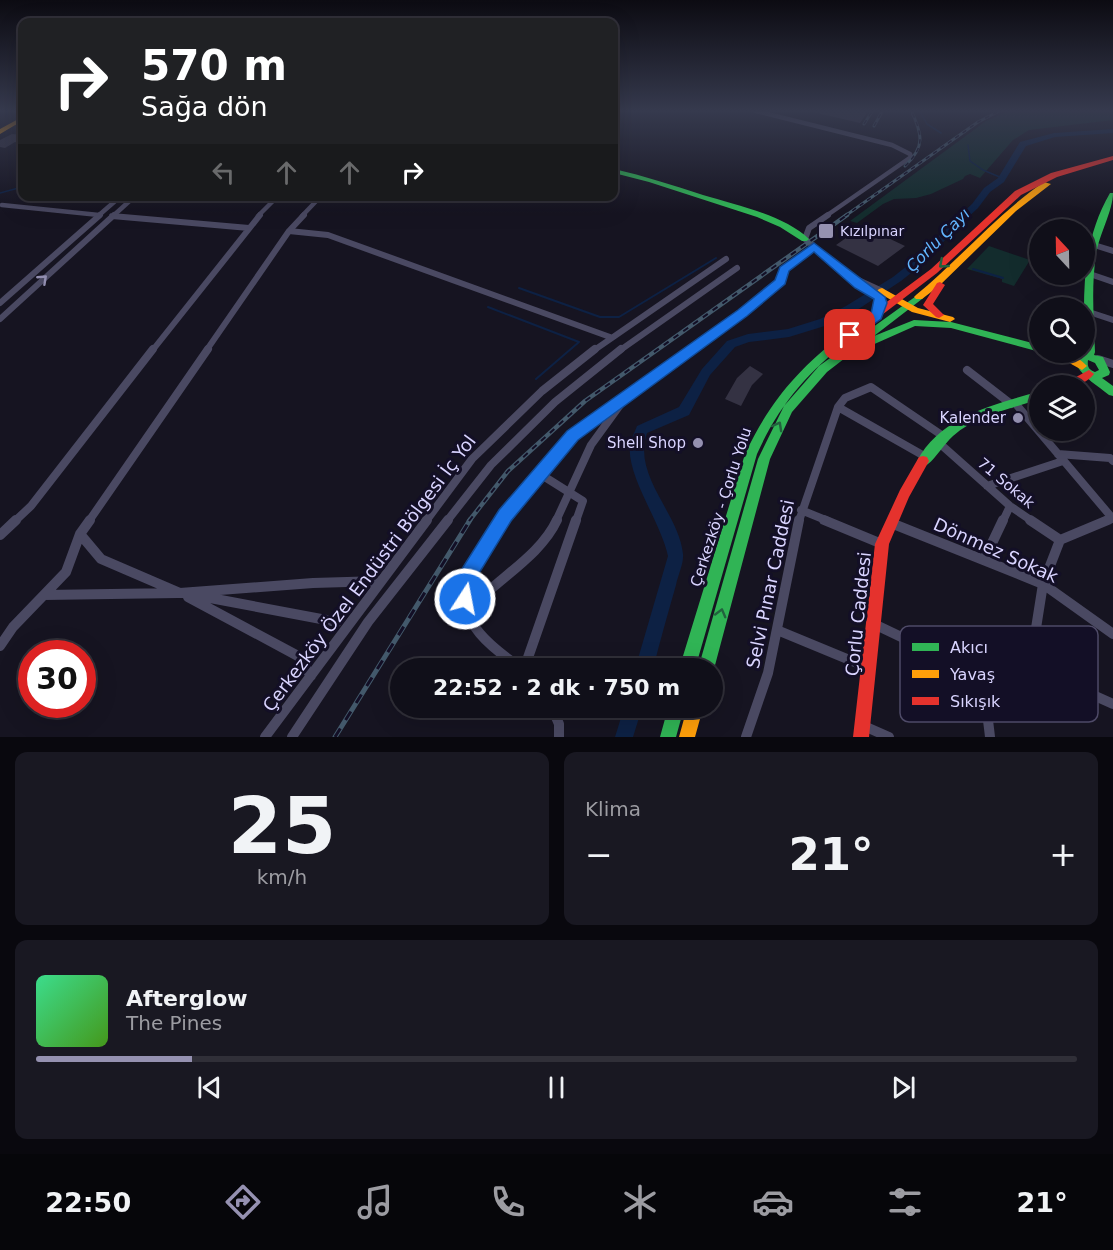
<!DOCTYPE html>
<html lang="tr">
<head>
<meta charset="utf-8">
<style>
  :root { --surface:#100f19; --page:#191822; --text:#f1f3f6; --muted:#9c9ca2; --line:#302f38; --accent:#9591b1 }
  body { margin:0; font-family:"DejaVu Sans",sans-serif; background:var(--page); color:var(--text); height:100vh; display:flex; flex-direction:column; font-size:22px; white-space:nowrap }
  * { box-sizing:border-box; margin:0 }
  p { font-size:20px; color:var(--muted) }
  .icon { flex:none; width:33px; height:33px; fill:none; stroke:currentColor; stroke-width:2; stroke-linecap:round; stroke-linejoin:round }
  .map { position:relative; height:737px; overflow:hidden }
  .side { display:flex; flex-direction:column; gap:15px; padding:15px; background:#09080e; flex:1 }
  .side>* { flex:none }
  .top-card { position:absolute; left:18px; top:18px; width:600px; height:183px; border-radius:12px; box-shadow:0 6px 24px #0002,0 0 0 2px var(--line); background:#202124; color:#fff; overflow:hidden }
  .needle { width:39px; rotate:338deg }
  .controls { position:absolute; left:1029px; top:219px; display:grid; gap:12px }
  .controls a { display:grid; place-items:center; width:66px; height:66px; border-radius:50%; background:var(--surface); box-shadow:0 6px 24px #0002,0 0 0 2px var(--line); font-size:30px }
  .speed { position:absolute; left:18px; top:640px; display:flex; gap:12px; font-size:30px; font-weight:700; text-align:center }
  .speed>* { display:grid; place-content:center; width:78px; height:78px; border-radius:50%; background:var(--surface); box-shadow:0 6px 24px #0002,0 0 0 2px var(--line); line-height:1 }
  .speed .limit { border:9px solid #d22; background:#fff; color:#111 }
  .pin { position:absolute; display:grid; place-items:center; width:51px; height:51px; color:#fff; margin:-26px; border-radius:12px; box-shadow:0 3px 9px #0006 }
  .me { position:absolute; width:66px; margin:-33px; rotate:11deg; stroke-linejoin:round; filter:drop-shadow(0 0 4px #0008) }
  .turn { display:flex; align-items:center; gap:21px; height:126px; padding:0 24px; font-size:27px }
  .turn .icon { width:78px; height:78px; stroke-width:2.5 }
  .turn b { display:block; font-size:42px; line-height:51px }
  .lanes { display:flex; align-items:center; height:57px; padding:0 24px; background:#0003; justify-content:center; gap:30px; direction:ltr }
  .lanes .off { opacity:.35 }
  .big { font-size:45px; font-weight:700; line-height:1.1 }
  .side .tile { flex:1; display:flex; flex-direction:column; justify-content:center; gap:9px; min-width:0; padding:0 21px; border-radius:12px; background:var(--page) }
  .side .dial { align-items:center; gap:0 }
  .dial b { font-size:78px; line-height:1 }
  .song { display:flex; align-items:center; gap:18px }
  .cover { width:72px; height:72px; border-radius:9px; background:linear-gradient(135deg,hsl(150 70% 55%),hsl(100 70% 35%)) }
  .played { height:6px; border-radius:3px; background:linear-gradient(90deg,var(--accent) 15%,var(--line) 15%) }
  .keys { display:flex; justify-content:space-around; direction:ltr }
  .heat { display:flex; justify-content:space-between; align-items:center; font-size:33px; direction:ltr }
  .side .tiles { flex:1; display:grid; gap:15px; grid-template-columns:1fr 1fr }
  .tile:last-child { grid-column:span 2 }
  .trip { position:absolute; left:390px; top:658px; width:333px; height:60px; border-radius:30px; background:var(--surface); box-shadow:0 6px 24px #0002,0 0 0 2px var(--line); font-weight:700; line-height:60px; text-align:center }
  .tab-bar { display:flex; height:96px; justify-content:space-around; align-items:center; background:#06060a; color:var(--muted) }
  .tab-bar .icon { width:42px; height:42px }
  .tab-bar .active { color:var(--accent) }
  .tab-bar b { font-size:27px; color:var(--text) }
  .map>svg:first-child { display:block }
  .green { fill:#132c2d }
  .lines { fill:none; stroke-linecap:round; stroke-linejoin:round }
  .stream-far1 { stroke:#0d2144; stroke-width:1.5 }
  .stream { stroke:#0d2144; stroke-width:2 }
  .river { fill:#0d2144; fill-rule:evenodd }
  .building { fill:#343243 }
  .street-far3 { stroke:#4a4962; stroke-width:4.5 }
  .street-far2 { stroke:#4a4962; stroke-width:6 }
  .street-far1 { stroke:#4a4962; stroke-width:8 }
  .street { stroke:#4a4962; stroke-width:10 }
  .fast { fill:#30b455; fill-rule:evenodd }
  .slow { fill:#ff9f0a; fill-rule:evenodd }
  .jam { fill:#e5322d; fill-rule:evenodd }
  .rail-far2-casing { stroke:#43596b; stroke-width:3 }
  .rail-far1-casing { stroke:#43596b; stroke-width:4.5 }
  .rail-casing { stroke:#43596b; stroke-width:5 }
  .rail-far2 { stroke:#130f26; stroke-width:1.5; stroke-dasharray:4.5; stroke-linecap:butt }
  .rail-far1 { stroke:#130f26; stroke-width:2; stroke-dasharray:6; stroke-linecap:butt }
  .rail { stroke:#130f26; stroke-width:3; stroke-dasharray:10; stroke-linecap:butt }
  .oneway { stroke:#22623e }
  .oneway2 { stroke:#928eb0 }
  .route { fill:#1a73e8; stroke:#114b97; stroke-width:1.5 }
  .poi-dot { fill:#9591b1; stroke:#130f26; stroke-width:2 }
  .labels { text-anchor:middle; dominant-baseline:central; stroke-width:6; stroke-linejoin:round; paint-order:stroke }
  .far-poi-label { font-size:14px; fill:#d9d4ff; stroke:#130f26; text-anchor:start }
  .poi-label { font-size:15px; fill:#d9d4ff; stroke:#130f26; text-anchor:end }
  .street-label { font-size:15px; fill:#d9d4ff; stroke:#130f26 }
  .water-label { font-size:16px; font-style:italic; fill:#62b6ff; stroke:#130f26 }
  .near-street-label { font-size:18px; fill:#d9d4ff; stroke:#130f26 }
  .key { fill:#130f26; stroke:#4e4a67; stroke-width:1.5 }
  .key-label { font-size:16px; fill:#d9d4ff }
</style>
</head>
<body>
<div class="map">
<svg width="1113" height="737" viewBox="0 0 1113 737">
  <rect width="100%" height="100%" fill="#161421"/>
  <path class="green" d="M1011,110H1113V120L1029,130L1013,140L980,178L970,174L965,176L963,179L931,194L916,198L894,199L883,204L857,223L850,221L986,121Z
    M989,246L1030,260L1014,286L1002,282V279L967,269Z"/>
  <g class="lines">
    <path class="stream-far1" d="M919,110L927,124L941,133
      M968,145L970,161L983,170L1002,178
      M0,193L22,187"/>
    <path class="stream" d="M973,269L1003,278
      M519,288L600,317H619L716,258
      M488,307L579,342L536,379"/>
    <path class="river" d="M1113,129V133L1055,137L1026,146L1004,182L990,192L978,208L950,234L930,258L901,281L854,312L828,325L789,337L749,342L735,347L710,375L689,415L647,433C632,476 679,513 683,554C684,563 678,575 676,585C668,613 660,641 653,669H635L668,556C661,522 626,476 630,444C631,438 635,432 637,426L679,407L702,369L727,341L748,334L788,329L820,319L846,306L893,277L922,254L944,230L972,204L984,188L998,178L1020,142L1054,133Z
      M624,708H642L633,737H615Z"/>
  </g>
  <path class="building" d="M813,110H869L860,123L813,112Z
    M12,134L22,135V143L15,142L5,148L0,147V140Z
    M863,226L905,246L878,266L836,245Z
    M750,366L763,374L752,385L741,406L725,399L737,378Z"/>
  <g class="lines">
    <path class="street-far3" d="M752,110L892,145L910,154L911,157L826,216
      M2,205L99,215
      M98,216L121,196
      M112,216H116
      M113,216L135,196
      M258,216L278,196
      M302,216L321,196"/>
    <path class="street-far2" d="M828,215L809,228L805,239L860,285L877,295
      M112,216L249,228
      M289,231L328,235L610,337
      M1094,245L1113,251
      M1087,273L1113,282
      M856,279L882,291
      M0,303L100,215
      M1089,312L1113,320
      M0,319L114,215
      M152,351L260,215
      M206,351L289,231L304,215
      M593,351L726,259
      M619,351L737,268
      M691,351L743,313L781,281L784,270L814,247"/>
    <path class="street-far1" d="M1098,359L1113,364
      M967,370L1011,404
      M1015,403L1113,519
      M838,407L926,457
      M938,442L1010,506L1032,521
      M1058,454L1110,458L1113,461
      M540,474L583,501L576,521
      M987,486L1063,461
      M801,510L828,521
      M15,521L31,506L153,349
      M89,521L208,349
      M426,521L472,459L542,391L595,349
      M447,521L491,465L555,402L621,349
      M501,521L573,435L693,349
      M556,521L591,445L623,401
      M799,521L838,407L845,398L871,387L943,436
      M1003,521L1010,506
      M1104,521L1112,518"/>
    <path class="street" d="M502,520C495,532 465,572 464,583C459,624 492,648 522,669
      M824,520L882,544
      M1030,520L1060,540
      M891,523L1043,584L1113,634
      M80,534L101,559L180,593L313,583L381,581
      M0,535L16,520
      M984,560L1003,520
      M492,588C515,568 544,548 557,520
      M189,594L337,622
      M44,595L178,593
      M188,597L298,656L311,676
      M874,624L985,677
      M777,630L869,668
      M0,646L13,627L66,572L80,534L90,520
      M1030,666L1043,584L1060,540L1108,520
      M524,669L576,520
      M552,708L559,724V737
      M864,726L889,737
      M265,737L427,520
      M292,737L368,622L448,520
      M746,737L768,673L799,520
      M990,737C988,716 978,665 995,651L1113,704"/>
    <path class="fast" d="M614,169C644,176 673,185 703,195C736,205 784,215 809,239L808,241H802L780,227L757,217L649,182L614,173Z
      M1110,193H1113C1113,211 1099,234 1096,255C1091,287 1094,320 1095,352L1094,355L1103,357L1110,372L1109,375L1102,378L1113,386V396L1109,395C1098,386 1084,378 1077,366L1078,357L1071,352L1085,351C1083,296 1081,243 1110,193ZM1088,360L1095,363L1099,370L1095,372C1089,370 1087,367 1088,360Z
      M919,294L924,297L922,299L874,336L914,320L951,322L1040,345V352L951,328L915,326L870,346L866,347L862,345L827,372L792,412L770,459L714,669L712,672V669H698L758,459L784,406L819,366Z
      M845,335L850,338L849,340C807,373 779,405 757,454L695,669H679L745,454C769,403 797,370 841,336Z
      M1040,391V399C1010,409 977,415 953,436C944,444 936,458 928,464C924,467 923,466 919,465L917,461C941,416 994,405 1040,391Z
      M668,708H684L676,737H660Z"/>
    <path class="slow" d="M22,117V121L0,134V129Z
      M1044,182L1051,184L1016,211L939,286L922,299H916L914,297L916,295C960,259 997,214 1044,182Z
      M882,288L918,308L953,317L955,319L950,322L912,312L879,293L877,291L879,289Z
      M1048,352C1064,352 1076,354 1087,366L1082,370L1064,360L1049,355Z
      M687,708H703L695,737H679Z"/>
    <path class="jam" d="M1113,156V160L1057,177L1021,195L937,273L849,340H841L840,338L841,336L931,269L1015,191L1051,173Z
      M940,282L945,285L933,304L944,315L939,318L936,317L923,305L937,283Z
      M1089,370L1094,374C1086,384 1076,386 1064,386L1065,383Z
      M923,456L927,457L929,461L909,497L889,544L869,737H853L875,544L900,490L919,457Z"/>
    <g class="rail-far2-casing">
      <path id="rail-far2" d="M864,124L873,110
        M874,126L883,110
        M905,166C926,146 922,134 911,110
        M845,216L978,122L1001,110"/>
    </g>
    <g class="rail-far1-casing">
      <path id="rail-far1" d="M469,521L508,471L585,401L847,215"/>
    </g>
    <g class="rail-casing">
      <path id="rail" d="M335,737L470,520"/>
    </g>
    <use href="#rail-far2" class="rail-far2"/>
    <use href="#rail-far1" class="rail-far1"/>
    <use href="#rail" class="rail"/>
  </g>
  <defs><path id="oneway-chevron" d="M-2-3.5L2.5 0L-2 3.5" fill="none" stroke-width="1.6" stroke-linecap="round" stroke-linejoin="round" transform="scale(1.5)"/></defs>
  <g class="oneway">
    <use href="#oneway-chevron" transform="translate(943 264) rotate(139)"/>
    <use href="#oneway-chevron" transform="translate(778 426) rotate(-61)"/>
    <use href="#oneway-chevron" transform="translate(721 613) rotate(-75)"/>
  </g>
  <use class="oneway2" href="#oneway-chevron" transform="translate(43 279) rotate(-43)"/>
  <linearGradient id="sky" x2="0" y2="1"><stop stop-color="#0c0b12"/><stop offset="0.52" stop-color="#363a4e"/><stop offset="1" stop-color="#363a4e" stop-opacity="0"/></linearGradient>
  <rect width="1113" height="213" fill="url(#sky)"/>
  <path class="route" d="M814,243L885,297L887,303L881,319L854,338H845L843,335L845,332L871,314L874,299L855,288L814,252L789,271L785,284L747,316L578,440L511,521L473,583L475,599L472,605L465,608L459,605L455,581L458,575L499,510L567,431L738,310L775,280L780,267Z"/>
  <g class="poi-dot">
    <rect x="818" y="223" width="16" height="16" rx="3"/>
    <circle cx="1018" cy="418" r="6"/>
    <circle cx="698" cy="443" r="6"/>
  </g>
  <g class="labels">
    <g class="far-poi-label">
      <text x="840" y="231">Kızılpınar</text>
    </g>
    <g class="poi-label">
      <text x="1006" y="418">Kalender</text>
      <text x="686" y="443">Shell Shop</text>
    </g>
    <g class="street-label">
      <text transform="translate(1006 483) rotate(40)">71 Sokak</text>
      <text transform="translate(721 507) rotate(-72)">Çerkezköy - Çorlu Yolu</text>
    </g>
    <g class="water-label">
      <text transform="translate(938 240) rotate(-45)">Çorlu Çayı</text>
    </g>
    <g class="near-street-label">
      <text transform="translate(996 550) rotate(24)">Dönmez Sokak</text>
      <text transform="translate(369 573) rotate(-53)">Çerkezköy Özel Endüstri Bölgesi İç Yol</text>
      <text transform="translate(770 584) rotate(-78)">Selvi Pınar Caddesi</text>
      <text transform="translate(858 614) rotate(-84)">Çorlu Caddesi</text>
    </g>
  </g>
  <rect x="900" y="626" width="198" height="96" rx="9" class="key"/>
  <rect x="912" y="643" width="27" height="8" fill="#30b455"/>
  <rect x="912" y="670" width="27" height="8" fill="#ff9f0a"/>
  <rect x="912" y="697" width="27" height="8" fill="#e5322d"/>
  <g class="key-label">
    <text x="950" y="653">Akıcı</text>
    <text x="950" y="680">Yavaş</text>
    <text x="950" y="707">Sıkışık</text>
  </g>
</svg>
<div class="controls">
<a><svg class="needle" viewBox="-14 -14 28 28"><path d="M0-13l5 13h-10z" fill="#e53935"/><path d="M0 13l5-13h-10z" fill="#9c9ca2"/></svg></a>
<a><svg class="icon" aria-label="search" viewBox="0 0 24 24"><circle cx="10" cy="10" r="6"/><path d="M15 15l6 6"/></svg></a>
<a><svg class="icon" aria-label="layers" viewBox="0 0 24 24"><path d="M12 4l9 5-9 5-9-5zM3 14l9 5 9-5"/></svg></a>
</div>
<div class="speed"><div class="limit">30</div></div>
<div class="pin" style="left:850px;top:335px;background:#d93025"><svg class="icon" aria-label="arrive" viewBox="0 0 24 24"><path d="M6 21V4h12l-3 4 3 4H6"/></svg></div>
<svg class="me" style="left:465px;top:599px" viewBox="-20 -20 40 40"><circle r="17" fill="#1a73e8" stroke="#fff" stroke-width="3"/><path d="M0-11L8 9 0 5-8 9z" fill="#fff"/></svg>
<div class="trip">22:52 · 2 dk · 750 m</div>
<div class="top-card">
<div class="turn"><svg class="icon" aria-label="right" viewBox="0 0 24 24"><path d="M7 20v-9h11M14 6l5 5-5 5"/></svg><div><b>570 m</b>Sağa dön</div></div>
<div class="lanes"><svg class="icon off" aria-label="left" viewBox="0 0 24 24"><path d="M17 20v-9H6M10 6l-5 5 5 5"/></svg><svg class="icon off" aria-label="ahead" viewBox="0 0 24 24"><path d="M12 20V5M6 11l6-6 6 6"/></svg><svg class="icon off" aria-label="ahead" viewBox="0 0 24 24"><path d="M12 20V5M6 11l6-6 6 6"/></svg><svg class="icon" aria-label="right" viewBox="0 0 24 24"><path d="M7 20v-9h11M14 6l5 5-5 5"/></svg></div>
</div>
</div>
<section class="side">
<div class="tiles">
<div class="tile dial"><b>25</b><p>km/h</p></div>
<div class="tile"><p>Klima</p>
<div class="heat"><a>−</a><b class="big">21°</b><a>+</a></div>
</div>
<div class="tile">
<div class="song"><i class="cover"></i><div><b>Afterglow</b><p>The Pines</p></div></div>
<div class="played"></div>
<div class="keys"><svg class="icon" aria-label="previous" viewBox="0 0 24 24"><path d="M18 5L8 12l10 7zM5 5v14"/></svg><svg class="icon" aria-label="pause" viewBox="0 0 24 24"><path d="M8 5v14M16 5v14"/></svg><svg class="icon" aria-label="next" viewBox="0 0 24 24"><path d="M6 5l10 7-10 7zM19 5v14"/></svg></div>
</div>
</div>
</section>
<nav class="tab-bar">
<b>22:50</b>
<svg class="icon active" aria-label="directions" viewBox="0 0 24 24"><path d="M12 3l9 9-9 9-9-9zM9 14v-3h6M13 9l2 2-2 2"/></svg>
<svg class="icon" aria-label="music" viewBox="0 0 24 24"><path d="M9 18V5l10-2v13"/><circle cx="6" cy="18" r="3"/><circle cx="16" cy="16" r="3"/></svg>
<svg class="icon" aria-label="phone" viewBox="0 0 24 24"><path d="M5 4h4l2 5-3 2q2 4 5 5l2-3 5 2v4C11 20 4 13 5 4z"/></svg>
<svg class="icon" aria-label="climate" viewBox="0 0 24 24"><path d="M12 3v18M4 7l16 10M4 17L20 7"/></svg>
<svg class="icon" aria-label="car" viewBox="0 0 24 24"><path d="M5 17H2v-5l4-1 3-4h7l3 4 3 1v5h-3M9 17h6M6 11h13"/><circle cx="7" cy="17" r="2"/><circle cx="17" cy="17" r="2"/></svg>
<svg class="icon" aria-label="filters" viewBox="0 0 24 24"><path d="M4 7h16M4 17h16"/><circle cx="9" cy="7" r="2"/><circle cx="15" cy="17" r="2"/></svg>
<b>21°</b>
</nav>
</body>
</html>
